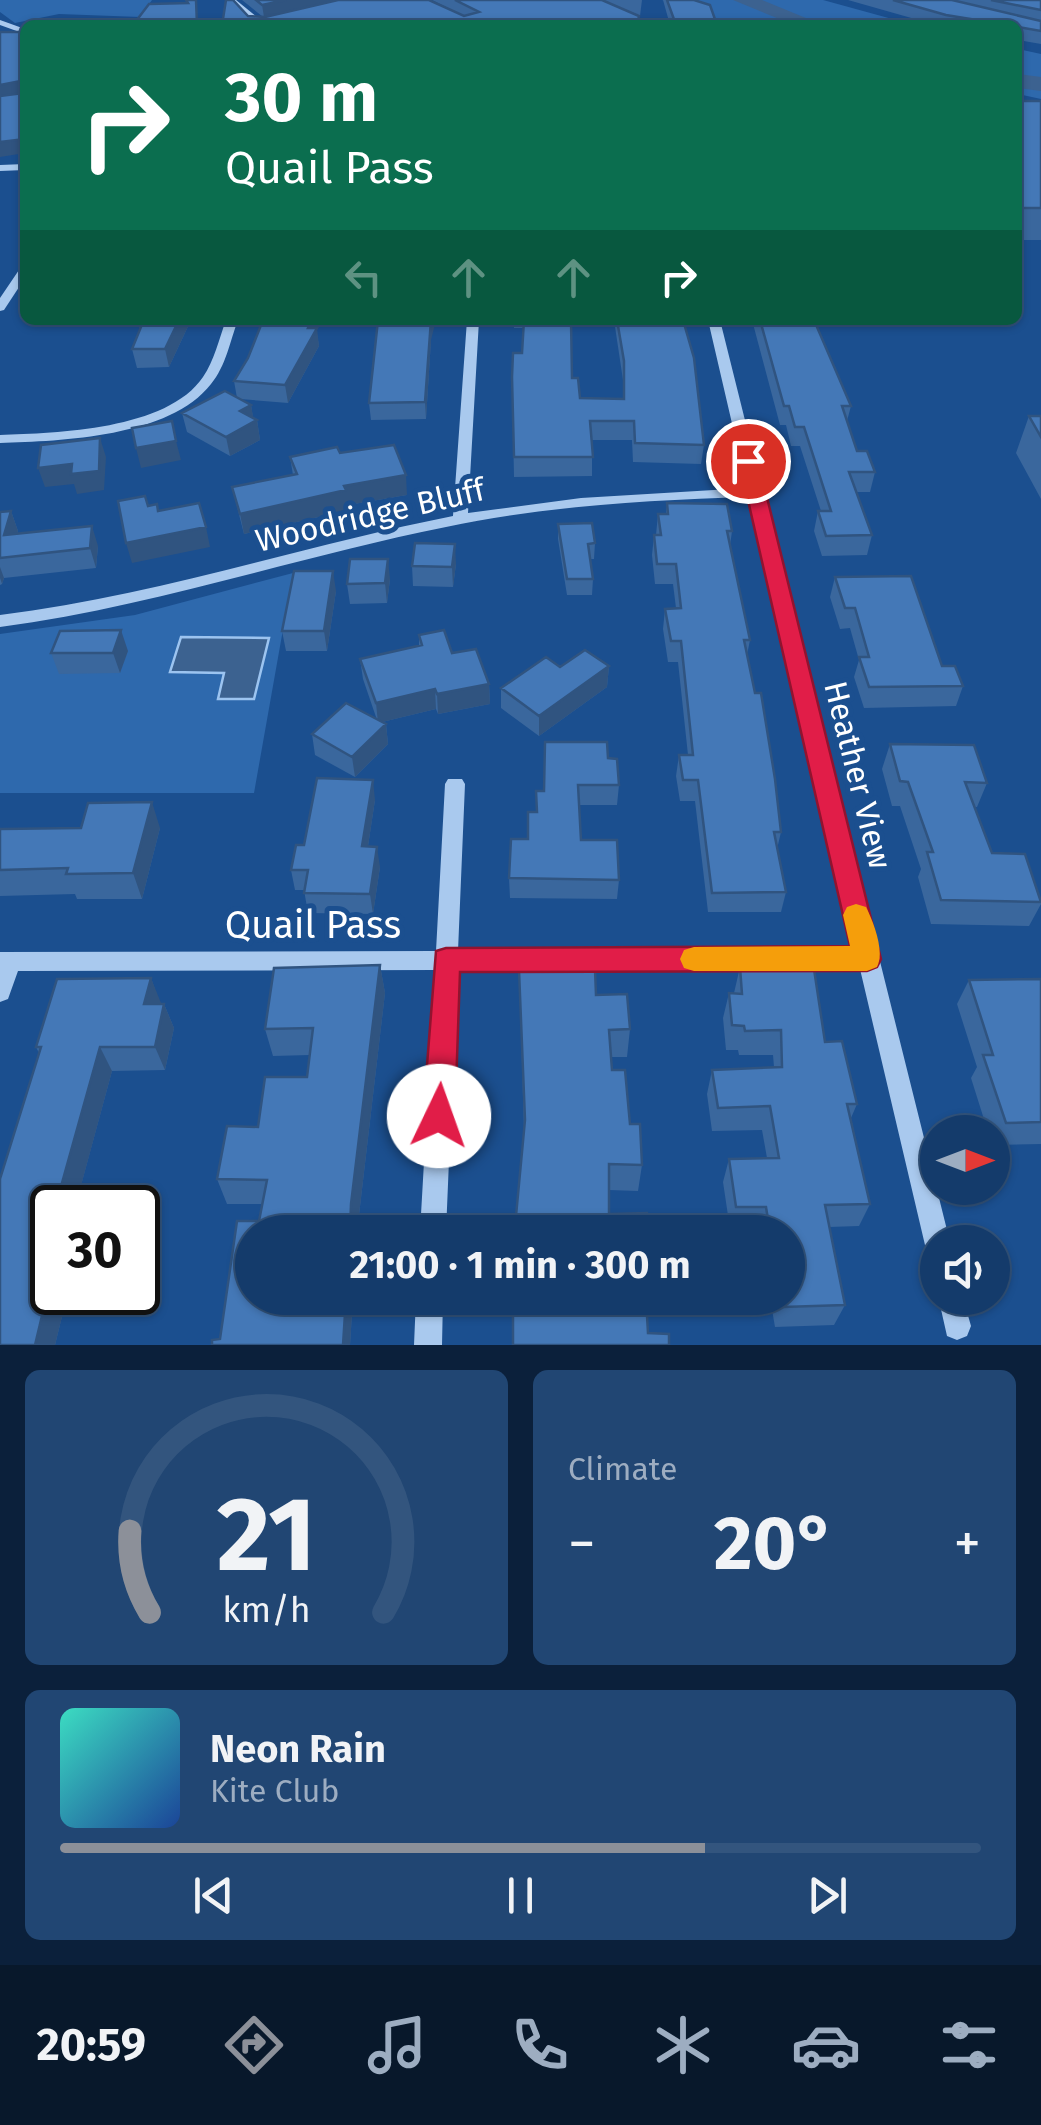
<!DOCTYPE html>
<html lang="en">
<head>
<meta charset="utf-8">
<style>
  :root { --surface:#143b6b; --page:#214673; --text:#f1f3f6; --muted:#9dadc1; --line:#33557e; --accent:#8c9099 }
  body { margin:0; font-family:"Fira Sans",sans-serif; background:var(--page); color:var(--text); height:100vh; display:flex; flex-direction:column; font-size:38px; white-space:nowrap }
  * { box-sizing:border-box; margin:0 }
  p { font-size:32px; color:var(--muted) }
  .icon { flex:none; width:55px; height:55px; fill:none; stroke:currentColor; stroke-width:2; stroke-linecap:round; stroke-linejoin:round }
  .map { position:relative; height:1345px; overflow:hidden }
  .sheet { display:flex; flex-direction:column; gap:25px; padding:25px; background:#0b203b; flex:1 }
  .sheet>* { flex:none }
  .hud { position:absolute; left:20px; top:20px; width:1002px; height:305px; border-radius:15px; box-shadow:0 2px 8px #0004,0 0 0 2px var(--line); background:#0b6e4f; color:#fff; overflow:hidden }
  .needle { width:65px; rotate:90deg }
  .controls { position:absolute; left:920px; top:1115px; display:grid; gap:20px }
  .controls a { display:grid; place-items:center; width:90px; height:90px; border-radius:50%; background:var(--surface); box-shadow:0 2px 8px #0004,0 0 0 2px var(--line); font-size:50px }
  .speed { position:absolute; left:30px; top:1185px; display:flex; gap:20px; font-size:50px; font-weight:700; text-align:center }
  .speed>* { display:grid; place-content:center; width:130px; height:130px; border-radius:50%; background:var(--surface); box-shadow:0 2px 8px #0004,0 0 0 2px var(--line); line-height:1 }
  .speed .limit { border:5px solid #111; border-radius:15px; background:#fff; color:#111 }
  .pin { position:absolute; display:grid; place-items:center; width:85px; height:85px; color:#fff; margin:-42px; border:5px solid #fff; border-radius:50%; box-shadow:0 2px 10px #0007 }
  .me { position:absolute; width:110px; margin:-55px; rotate:3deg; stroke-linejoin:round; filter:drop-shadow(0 0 8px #0008) }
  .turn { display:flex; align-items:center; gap:35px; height:210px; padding:0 40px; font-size:45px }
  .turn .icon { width:130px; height:130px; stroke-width:2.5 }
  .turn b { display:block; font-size:70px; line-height:85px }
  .lanes { display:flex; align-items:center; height:95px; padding:0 40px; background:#0003; justify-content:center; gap:50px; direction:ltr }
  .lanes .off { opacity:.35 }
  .big { font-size:75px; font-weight:700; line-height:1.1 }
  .sheet .tile { flex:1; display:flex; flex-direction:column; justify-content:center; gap:15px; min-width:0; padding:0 35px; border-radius:15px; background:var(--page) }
  .sheet .dial { align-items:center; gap:0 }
  .dial svg { height:260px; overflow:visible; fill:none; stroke:var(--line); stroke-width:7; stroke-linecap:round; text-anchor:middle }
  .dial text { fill:var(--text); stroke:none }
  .song { display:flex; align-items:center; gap:30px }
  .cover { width:120px; height:120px; border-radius:15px; background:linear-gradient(135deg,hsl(170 70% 55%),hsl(220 70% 35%)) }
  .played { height:10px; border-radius:5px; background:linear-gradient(90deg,var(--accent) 70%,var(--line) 70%) }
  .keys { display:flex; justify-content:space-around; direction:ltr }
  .heat { display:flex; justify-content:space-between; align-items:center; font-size:55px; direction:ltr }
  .sheet .tiles { flex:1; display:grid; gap:25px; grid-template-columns:1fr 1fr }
  .tile:last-child { grid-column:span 2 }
  .trip { position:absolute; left:235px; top:1215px; width:570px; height:100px; border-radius:50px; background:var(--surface); box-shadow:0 2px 8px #0004,0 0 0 2px var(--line); font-weight:700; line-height:100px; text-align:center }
  .menu { display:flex; height:160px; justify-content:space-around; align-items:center; background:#08182b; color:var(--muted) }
  .menu .icon { width:70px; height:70px }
  .menu .on { color:var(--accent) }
  .menu b { font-size:45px; color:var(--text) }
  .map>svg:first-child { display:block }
  .green { fill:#2e69ad }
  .water { fill:#3c6290; stroke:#9cc4f0; stroke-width:2.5 }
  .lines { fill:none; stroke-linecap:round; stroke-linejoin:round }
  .river { fill:#3c6290; fill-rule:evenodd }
  .minor { fill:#a9c9ee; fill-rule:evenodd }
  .wall { fill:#3a679d }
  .shaded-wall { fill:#305480 }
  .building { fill:#4478b7; stroke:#305480; stroke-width:2.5 }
  .route { fill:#e11d48; stroke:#92132f; stroke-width:2.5 }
  .slow { fill:#f59e0b }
  .labels { text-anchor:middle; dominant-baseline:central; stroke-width:10; stroke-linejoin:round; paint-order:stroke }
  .street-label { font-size:32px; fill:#fff; stroke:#1b4f8f }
  .near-street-label { font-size:38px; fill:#fff; stroke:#1b4f8f }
</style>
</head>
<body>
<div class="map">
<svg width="1041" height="1345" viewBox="0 0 1041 1345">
  <rect width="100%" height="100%" fill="#1b4f8f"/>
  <path class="green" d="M0,0H152L140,17L59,14L15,23L0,12Z
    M662,0H823L914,25H717L714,17Z
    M1018,49L1041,54V99L1018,94Z
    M293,573L254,793H0V634L135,615Z"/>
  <path class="water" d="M181,637L269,638L254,699H218L224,673L170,672Z"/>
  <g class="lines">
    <path class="river" d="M733,0H762L823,25H794Z
      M1018,74L1041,77V91L1018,88Z"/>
    <path class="minor" d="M228,0H236L267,25H258Z
      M578,0H589L651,25H640Z
      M0,20L25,29V34L0,25Z
      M25,164V170L0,171V165Z
      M25,266V278L4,310L0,311V298L21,267Z
      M226,320H238C230,341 226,366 211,384C170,437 62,441 0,443V435C57,433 167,430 203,377C214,361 219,339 226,320Z
      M467,320H479L468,513L581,498L747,488L708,320H720L950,1242H938V1258L929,1254L925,1245L860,969L457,970L446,1232H420L435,970L18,971L8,999L0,1002V952L436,951L445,784L448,779H462L465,784L458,951L856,950L749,497C648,500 546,506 446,527C296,557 152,607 0,627V615C154,596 301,546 453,516Z
      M938,1296L963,1298L971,1326L967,1336L957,1340L947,1336Z
      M416,1298H443L442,1345H414Z"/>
  </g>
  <path class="wall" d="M242,0H429L464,16L432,0H642L640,16L632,13L222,25L248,16L263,17Z
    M663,0H667L717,25H670Z
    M848,0H1041V44L1018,40V25H936Z
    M1018,101H1041V240H1018Z
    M138,320H191L169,367L137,368L132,349L140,330Z
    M263,320H319L316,328L319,346L288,403L240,399L251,405L253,418L257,420L260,440L230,456L187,432L182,413L237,398L234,381L248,358Z
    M514,320H571L572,378L580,398L623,399V380L614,320H683L704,445L701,464L633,462L632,440H592V476L514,477L512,377L522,353L524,328H514Z
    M752,320H814L851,406L847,421L857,451L875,472L870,492H856L872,535L867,555L822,556L814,531L818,511H821L800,446H791L786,425H780Z
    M431,340L426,419L371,420L369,403Z
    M1029,416H1041V499L1016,453Z
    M340,453L407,495L348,505L349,510L244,534L232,487L293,475L290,457Z
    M667,503L732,531L730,546L750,640L747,655L781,832L777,849L786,892L781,912H708L695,801H680L676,776L679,755H688L678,662H668L663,629L665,609L676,608L673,584H655L652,555L654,535H656L658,514H666Z
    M11,511L18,531L17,534L98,546L96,568L4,578L2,584L0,585V512Z
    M558,524L595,543L594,559H590L593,579L592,595H567L558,539Z
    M456,564L453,587L413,586L412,566Z
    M835,577L942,666L963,686L956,706L864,708L854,677L859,660L850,628L840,629L830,597Z
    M390,579L387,603L350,604L347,584Z
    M336,591L327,651H286L282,631Z
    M419,635L452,653L489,684L490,704L438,714L436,709L382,722L386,724L388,744L355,777L315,755L312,734L377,720L363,679L360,659L419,645Z
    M128,651L120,673L59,674L51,653Z
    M609,666L607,687L539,736L501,708V688L560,667Z
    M890,744L987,783L977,807H974L992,853L1041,899V904L1029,926L931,924L918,877L921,869L900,806H892L882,769Z
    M608,758L619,785L617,805H579L581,840L619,880L617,899L510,898L509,878L528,839V812H536V791H544Z
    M375,800L368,846L380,867L373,914L308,913L304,890H295L291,870L304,845Z
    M160,828L142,899H77L75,894L0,896V829Z
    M380,965L385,993L357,1232H252V1298H353L350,1345H212V1340L220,1339L237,1221H259L262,1204H227L217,1179L227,1126L258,1127L265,1077H307L310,1055L273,1056L265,1029L274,968Z
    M740,967L825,1042L857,1104L851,1118L870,1204L859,1226L829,1227L845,1305L834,1325L775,1327L770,1298H788V1232H759L758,1228L730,1229L723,1182L729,1159L767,1158L762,1130L712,1131L707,1094L712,1070L774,1067L773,1055H739L738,1050H726L723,1018L729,993H734Z
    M519,970L596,995L630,1029L627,1057H611L612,1070L642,1165L638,1191L609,1190L517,1232L524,1130Z
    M151,978L160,1004H164L174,1028L165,1070L112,1071L52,1292H68L55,1345H0L39,1053L36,1047Z
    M1041,979V1144L993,1145L992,1132H988L971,1078L977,1067L957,1004L969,980Z
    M518,1298H653L649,1314H647L648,1333L669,1345L518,1308Z"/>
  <path class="shaded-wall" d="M286,0H341L264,17L262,5Z
    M21,81L25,94L0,99V85Z
    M25,139V153L0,157V142Z
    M179,320H191L169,367L165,349Z
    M311,320H319L315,332L317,328L319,346L288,403L285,385Z
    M431,320H436L431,340L426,419L425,402Z
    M251,405L254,422L257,420L260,440L230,456L226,437L240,411Z
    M100,438L106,457L104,490L77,494L74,484L45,487L38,468L72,464Z
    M176,441L181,460L141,468L136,448Z
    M406,475L407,495L348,505L349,510L244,534L240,514L344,486Z
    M11,511L18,531L11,555L4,535Z
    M92,526L98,546L96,568L90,548Z
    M206,527L210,547L132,563L126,543Z
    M455,544L456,564L453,587L452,567Z
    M388,559L390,579L387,603L385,583Z
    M0,567L4,578L2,584L0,578Z
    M333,571L336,591L327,651L324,631Z
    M121,630L128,651L120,673L113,653Z
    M609,666L607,687L539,736V716Z
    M489,684L490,704L438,714L437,694Z
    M435,689L436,709L378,723L376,703Z
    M386,724L388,744L355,777L352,757Z
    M373,780L375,800L365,866L362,846Z
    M152,802L160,828L142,899L133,873Z
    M377,847L380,867L373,914L370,894Z
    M380,965L385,993L357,1232H350L351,1204Z
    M151,978L161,1003L154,1028L144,1004Z
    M164,1004L174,1028L165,1070L155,1047Z
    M100,1047L112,1071L75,1208H55Z
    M52,1218V1292H68L55,1345H35L39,1265Z
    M346,1298H353L350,1345H343Z"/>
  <path class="building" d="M186,0H196L197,25H133L149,4L188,3Z
    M226,0H233L248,16L265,17L338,0H429L464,16L479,12L455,0H602L639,16L637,25H222Z
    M256,0H286L262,5Z
    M667,0H694L710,5L717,25H676Z
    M893,0H952L1041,21V31L1018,27V25H1007L946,15Z
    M991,0H1041V10Z
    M0,32H25V139L0,142V96L24,93L21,81L0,85Z
    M1018,101H1041V208H1018Z
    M138,320H179L165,349H132L143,322H138Z
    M263,320H311L308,328H317L285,385L234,381L248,358Z
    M378,320H431L425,402L369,403Z
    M524,320H571L572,378H578L580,398L624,399V361L617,320H683L694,358L704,445L635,443L634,421H590L593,457H514L512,377L513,353H522Z
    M760,320H814L851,406H842L857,451H867L875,472H849L872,535L826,536L818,511H831L804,427H795L789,406H784Z
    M225,391L251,405L240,411L257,420L226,437L182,413Z
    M1029,416H1041V437Z
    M172,421L176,441L136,448L132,428Z
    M100,438L99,471L71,474L72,464L38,468L41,445Z
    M394,445L406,475L344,486L346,490L240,514L232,487L297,474L290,457L337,447L340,453Z
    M145,496L148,506L157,504L158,511L199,503L206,527L126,543L118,501Z
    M667,503L727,504L732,531H727L750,640H744L755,693H761L775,779L781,832H774L786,892L712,893L698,780H683L679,755H693L681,641H671L665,609L681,608L676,564H657L654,535H661L658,514H668Z
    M11,511L4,535L92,526L90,548L0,558V512Z
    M592,523L595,543L588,544L593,579H567L558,524Z
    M415,543L455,544L452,567L412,566Z
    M350,559H388L385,583L347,584Z
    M294,571H333L324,631H282Z
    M911,576L942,666H955L963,686L869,687L859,657H869L855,608H845L835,577Z
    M121,630L113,653H51L60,631Z
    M444,630L452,653L476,649L489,684L437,694L435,689L376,703L360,659L422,645L419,635Z
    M585,650L609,666L539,716L501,688L546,657L560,667Z
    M346,703L386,724L352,757L312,734Z
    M545,742H607L608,758L617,759L619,785H578L581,840H617L619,880L509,878L511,839H528V812H537L536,791H544Z
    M890,744L974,745L987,783L965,782L992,853L1025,854L1041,902L941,900L927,852H933L908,782L900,781Z
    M317,778L373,780L362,846L377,847L370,894L304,893L308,870H291L296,845H304Z
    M152,802L133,873L66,874L68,868L0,870V829L81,828L88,803Z
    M380,965L351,1204L350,1232H252V1298H346L343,1345H212V1340L220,1339L237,1221H259L267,1180L217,1179L227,1126L258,1127L265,1077H307L313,1028L265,1029L274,968Z
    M740,967L814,969L825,1042L842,1041L857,1104H847L870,1204L825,1205L845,1305L783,1307L782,1298H788V1232H770L766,1207H736L729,1159L779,1158L770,1106L718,1108L712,1070L782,1067L781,1030L745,1031L744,1026L732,1025L729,993L742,994Z
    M595,969L596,995L627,994L630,1029L609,1030L612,1070H625L630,1124H640L642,1165L609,1164V1214L647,1213L649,1232H517L516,1216L525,1120L519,970Z
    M151,978L144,1004H164L155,1047H100L55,1208H52V1218L39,1265H52V1274L35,1345H0V1179L41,1047H36L57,979Z
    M1041,979V1122L1006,1123L983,1055H993L969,980Z
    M518,1298H646L648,1333L669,1334V1345H513V1308H518Z"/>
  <path class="route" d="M742,457L758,461L881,959L877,967L867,971L460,972L455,1116L450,1126L439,1131L428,1126L423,1116L436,951L446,948L850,946L739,461Z"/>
  <path class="slow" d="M856,904L866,907C874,923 885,952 877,967L867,971H694L684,968L680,959L684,950L694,947L850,946L843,915L847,907Z"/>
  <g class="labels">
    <g class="street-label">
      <text transform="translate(370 515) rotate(-13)">Woodridge Bluff</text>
      <text transform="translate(858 775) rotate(76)">Heather View</text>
    </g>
    <g class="near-street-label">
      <text x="313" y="925">Quail Pass</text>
    </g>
  </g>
</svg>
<div class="controls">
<a><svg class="needle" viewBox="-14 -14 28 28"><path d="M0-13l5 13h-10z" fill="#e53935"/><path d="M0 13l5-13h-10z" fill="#9dadc1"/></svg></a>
<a><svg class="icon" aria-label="sound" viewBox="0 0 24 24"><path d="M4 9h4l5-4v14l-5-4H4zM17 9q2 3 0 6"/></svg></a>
</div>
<div class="speed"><div class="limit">30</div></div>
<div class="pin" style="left:748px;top:461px;background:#d93025"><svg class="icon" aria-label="arrive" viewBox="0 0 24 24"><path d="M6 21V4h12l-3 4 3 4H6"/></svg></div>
<svg class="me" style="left:439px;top:1116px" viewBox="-20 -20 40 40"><circle r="19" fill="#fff"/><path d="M0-13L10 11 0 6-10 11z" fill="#e11d48"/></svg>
<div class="trip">21:00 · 1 min · 300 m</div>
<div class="hud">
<div class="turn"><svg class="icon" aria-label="right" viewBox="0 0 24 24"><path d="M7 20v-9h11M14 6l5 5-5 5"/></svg><div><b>30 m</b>Quail Pass</div></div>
<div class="lanes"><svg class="icon off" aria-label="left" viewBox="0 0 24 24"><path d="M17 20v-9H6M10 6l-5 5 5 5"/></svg><svg class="icon off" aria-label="ahead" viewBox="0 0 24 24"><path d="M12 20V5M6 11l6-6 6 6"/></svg><svg class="icon off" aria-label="ahead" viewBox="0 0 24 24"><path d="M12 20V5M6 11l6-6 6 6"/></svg><svg class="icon" aria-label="right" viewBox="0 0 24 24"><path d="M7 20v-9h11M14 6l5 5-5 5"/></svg></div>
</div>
</div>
<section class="sheet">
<div class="tiles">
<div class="tile dial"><svg viewBox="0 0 100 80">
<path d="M14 69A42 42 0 1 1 86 69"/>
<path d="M14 69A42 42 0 0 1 8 44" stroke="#8c9099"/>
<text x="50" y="56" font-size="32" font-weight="700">21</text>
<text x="50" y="72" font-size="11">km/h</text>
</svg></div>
<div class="tile"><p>Climate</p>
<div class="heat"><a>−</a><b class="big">20°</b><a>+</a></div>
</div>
<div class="tile">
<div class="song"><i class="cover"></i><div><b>Neon Rain</b><p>Kite Club</p></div></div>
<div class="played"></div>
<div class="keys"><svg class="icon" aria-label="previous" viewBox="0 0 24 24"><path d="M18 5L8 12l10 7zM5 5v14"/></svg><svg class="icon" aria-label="pause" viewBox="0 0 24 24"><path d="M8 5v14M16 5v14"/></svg><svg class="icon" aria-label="next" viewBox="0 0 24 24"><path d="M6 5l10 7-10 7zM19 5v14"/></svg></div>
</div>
</div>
</section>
<nav class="menu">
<b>20:59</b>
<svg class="icon on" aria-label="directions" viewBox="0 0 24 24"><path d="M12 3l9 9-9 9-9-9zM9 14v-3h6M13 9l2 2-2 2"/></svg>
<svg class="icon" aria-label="music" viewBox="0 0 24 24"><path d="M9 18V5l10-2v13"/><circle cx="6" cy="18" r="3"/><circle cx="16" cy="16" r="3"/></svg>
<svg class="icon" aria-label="phone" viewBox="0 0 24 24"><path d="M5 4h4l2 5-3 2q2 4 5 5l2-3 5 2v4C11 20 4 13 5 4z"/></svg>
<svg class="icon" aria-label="climate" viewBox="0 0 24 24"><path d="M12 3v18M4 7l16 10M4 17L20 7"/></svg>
<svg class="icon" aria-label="car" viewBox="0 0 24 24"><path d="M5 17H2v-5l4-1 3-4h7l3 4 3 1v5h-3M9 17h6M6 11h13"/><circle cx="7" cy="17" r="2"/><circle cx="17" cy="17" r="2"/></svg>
<svg class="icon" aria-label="filters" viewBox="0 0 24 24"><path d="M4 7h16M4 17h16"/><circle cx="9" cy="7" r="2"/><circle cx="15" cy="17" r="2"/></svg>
</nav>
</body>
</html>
